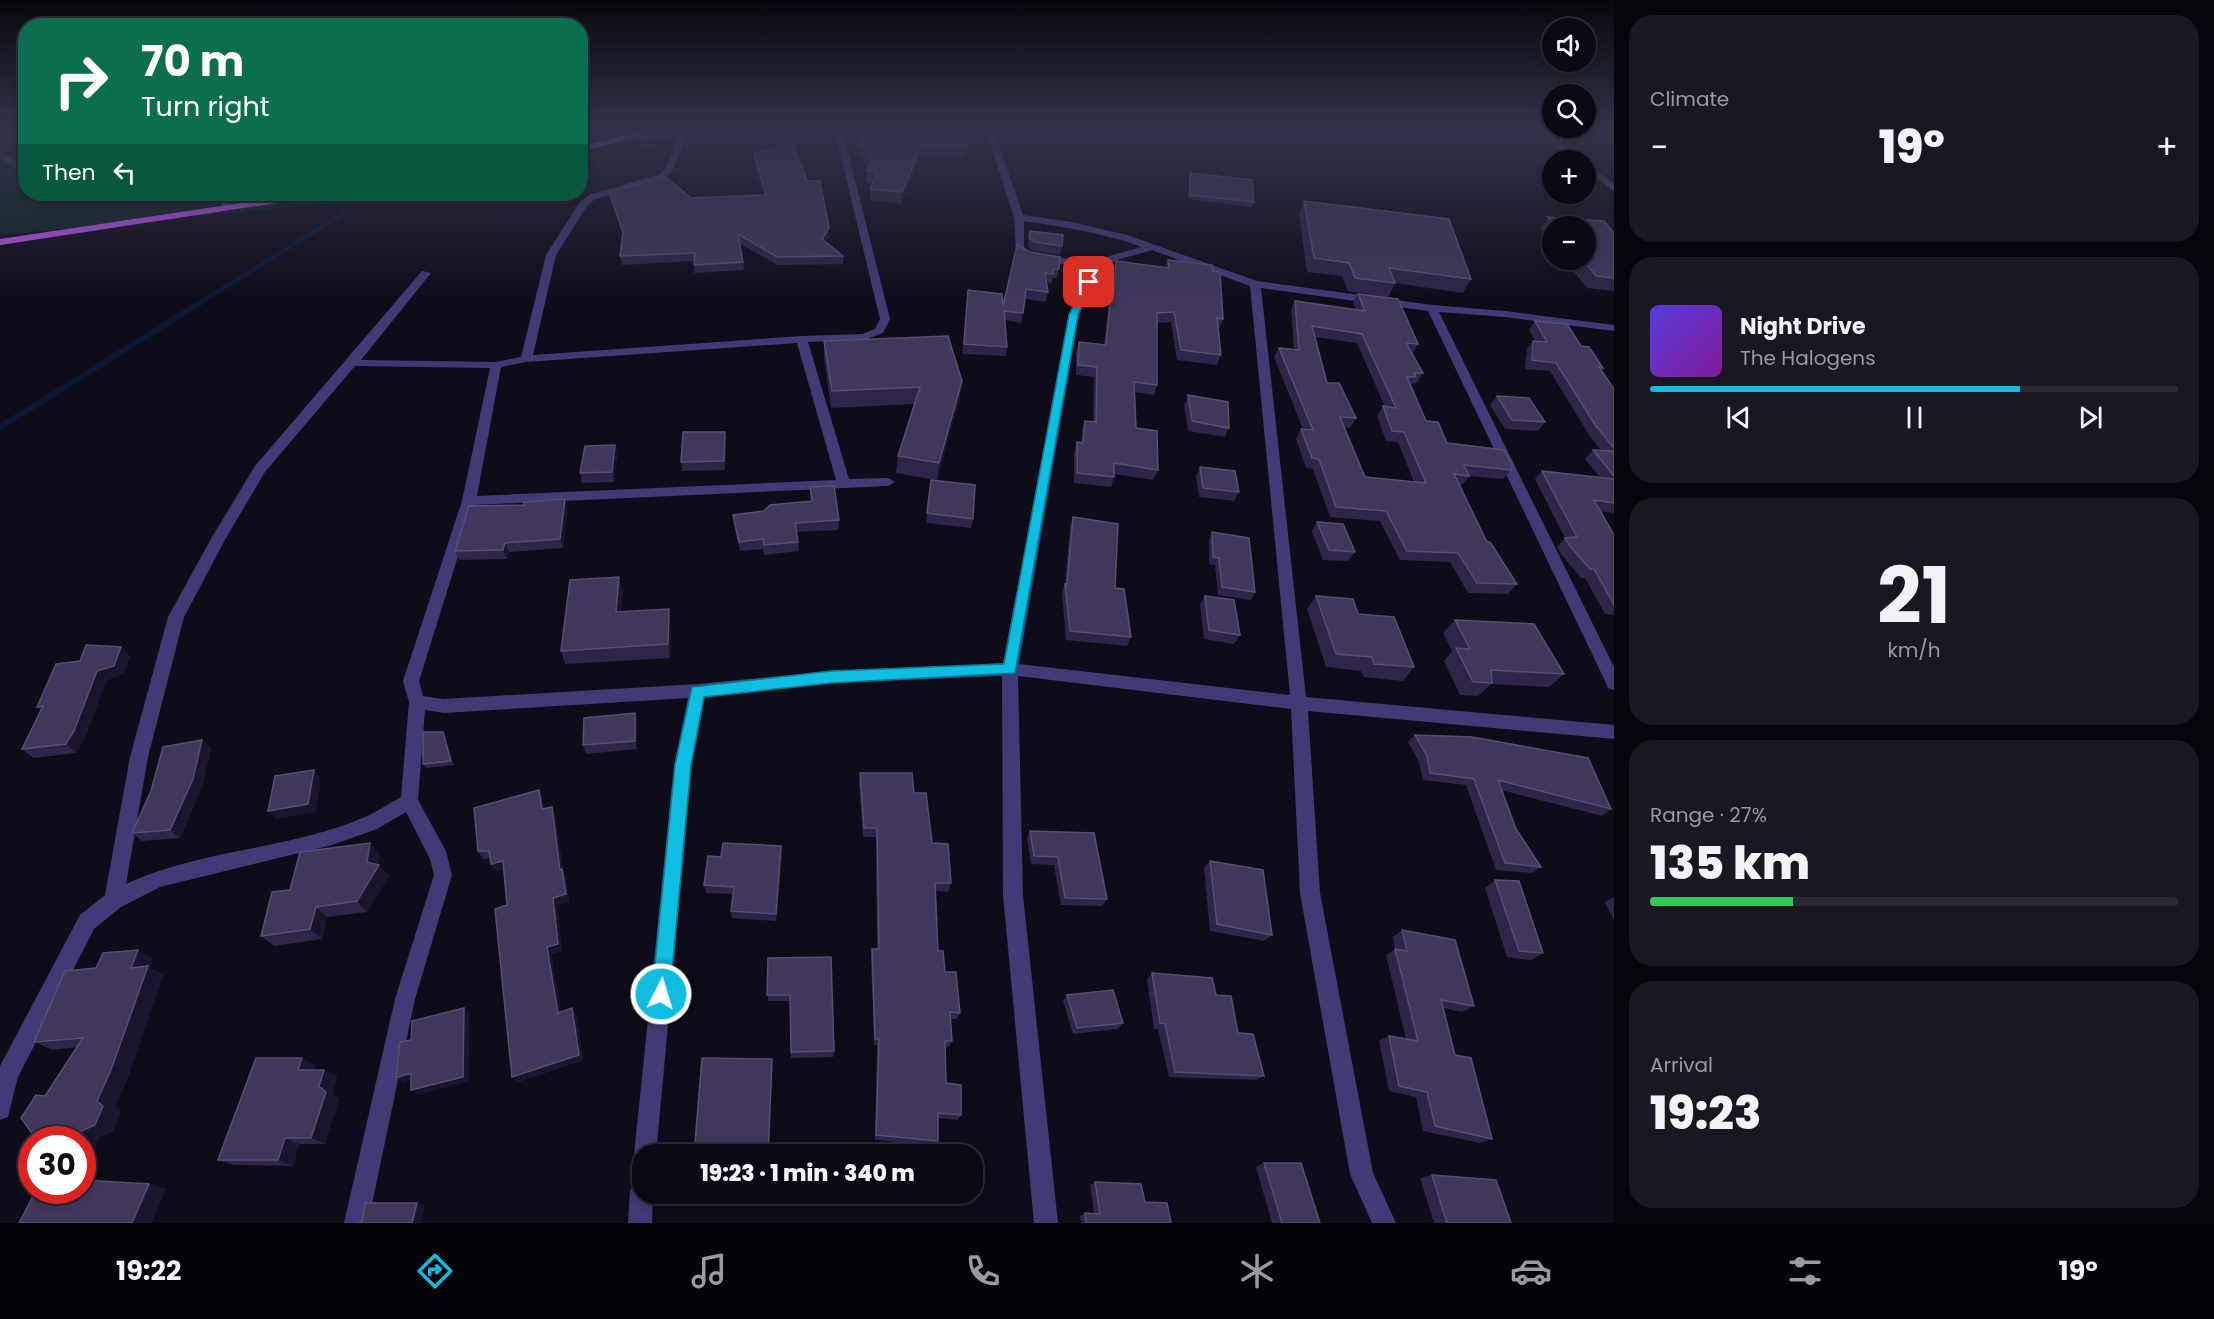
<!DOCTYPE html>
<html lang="en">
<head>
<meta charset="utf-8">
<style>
  :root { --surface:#0b0914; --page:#191722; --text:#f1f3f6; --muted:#9a9aa0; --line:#2b2a34; --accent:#0fbde1 }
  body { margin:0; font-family:Poppins,sans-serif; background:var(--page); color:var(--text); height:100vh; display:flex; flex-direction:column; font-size:22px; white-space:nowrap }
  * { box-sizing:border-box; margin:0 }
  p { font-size:20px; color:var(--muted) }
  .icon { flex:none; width:33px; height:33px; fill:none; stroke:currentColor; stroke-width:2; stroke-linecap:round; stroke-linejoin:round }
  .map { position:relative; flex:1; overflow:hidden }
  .panel { display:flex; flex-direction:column; gap:15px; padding:15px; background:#06050b; width:600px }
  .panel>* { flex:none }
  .banner { position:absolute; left:18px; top:18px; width:570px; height:183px; border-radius:24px; box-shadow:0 3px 9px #0003,0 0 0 2px var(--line); background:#0b6e4f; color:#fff; overflow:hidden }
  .buttons { position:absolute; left:1542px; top:18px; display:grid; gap:12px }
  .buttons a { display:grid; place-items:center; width:54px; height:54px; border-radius:50%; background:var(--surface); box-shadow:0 3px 9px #0003,0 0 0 2px var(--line); font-size:30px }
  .speed { position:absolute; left:18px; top:1126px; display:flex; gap:12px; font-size:30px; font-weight:700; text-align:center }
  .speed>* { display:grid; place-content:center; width:78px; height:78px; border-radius:50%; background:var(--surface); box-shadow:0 3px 9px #0003,0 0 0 2px var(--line); line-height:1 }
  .speed .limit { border:9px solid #d22; background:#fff; color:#111 }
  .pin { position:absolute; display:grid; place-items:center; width:51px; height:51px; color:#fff; margin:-26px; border-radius:12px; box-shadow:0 3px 9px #0006 }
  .me { position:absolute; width:66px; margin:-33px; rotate:5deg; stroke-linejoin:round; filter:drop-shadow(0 0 4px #0008) }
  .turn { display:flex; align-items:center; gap:21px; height:126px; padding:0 24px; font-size:27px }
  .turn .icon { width:78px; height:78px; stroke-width:2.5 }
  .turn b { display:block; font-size:42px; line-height:51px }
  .then { display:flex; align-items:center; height:57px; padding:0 24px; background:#0003; gap:12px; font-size:22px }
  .big { font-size:45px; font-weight:800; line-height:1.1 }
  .panel .widget { flex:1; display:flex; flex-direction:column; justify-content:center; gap:9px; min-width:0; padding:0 21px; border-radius:24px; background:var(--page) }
  .panel .dial { align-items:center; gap:0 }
  .dial b { font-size:78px; line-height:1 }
  .song { display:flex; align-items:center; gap:18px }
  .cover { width:72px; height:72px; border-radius:9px; background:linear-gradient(135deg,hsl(250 70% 55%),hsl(290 70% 35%)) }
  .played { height:6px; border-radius:3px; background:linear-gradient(90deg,var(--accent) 70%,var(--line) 70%) }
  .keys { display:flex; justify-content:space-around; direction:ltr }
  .heat { display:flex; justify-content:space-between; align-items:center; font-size:33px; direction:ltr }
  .charge { height:9px; border-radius:4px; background:linear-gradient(90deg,#34c759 27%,var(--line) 0) }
  .trip { position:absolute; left:632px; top:1144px; width:351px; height:60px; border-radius:24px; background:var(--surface); box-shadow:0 3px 9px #0003,0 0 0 2px var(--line); font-weight:800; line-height:60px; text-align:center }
  .tabs { display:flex; height:96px; justify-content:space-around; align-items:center; background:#040408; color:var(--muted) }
  .tabs .icon { width:42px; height:42px }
  .tabs .on { color:var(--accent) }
  .tabs b { font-size:27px; color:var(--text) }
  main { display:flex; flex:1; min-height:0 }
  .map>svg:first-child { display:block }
  .green { fill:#0f2324 }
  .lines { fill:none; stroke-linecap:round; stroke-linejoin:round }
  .stream-far1 { stroke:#0b1734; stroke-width:4.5 }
  .stream { stroke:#0b1734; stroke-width:6 }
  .minor { fill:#403a76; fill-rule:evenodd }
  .major { fill:#c458f4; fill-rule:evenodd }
  .wall { fill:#2e2548; fill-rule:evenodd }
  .shaded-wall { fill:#1a142d }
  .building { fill:#40375b; stroke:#574e74; stroke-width:1.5; fill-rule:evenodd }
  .route { fill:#0fbde1; stroke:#0a7b92; stroke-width:1.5 }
</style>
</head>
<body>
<main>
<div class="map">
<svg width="1614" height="1223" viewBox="0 0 1614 1223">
  <rect width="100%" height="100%" fill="#0f0c1a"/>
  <path class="green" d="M0,128H25L26,194H387L388,198L0,235Z"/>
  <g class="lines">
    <path class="stream-far1" d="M198,304L339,216L354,196"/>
    <path class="stream" d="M0,427L200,303"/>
    <path class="minor" d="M684,128H692L672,171L666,178L595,199L587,206L556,255L533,355L802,336L862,334L875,329L880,319L834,128H842L890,319L883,333L864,340L808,342L849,479L888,478L895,482L888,486L474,505L419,681L423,696L444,699L698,684L831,671L1003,663L1069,315L1091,268L1029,259L1016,250L1014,217L985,128H993L1023,215L1072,222L1127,235L1257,281L1432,305L1505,311L1614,325V331L1505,317L1439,312L1614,667V690L1608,688L1606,683L1428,311L1261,288L1306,697L1614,725V739L1308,711L1320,893L1373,1173L1396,1223H1372L1350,1174L1300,893L1291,709L1018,676L1023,895L1058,1223H1034L1003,895L1002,676L831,683L705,697L692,765L656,1155H642V1165L637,1163L634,1155L674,765L688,698L444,713L425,710L418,800L446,851L452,875L415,999L368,1223H344L395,999L434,875L430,859L406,812L377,829L332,845L160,887L121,907L94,929L18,1077L8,1117L0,1120V1066L80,915L105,895L130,757L168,617L212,537L255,466L422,271L431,273L361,360L496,362L521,357L546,255L580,202L589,195L660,174L664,170ZM1024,221C1064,227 1104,233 1142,247L1112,255L1096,263L1032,253L1024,247ZM1152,250L1250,286L1290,695L1019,664L1079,315L1101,268L1120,259ZM797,343L836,480L477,496L501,367L526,362ZM355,366L490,368L462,501L403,681L409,702L401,797C389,803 377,812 365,817C289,850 201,849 126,884L148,757L184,617L226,538L265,472Z
      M1541,128H1549L1553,136L1583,160C1567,160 1547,143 1541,128Z
      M0,152L26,166V171L13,168L0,159Z
      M1586,163L1614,184V191L1586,170Z
      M214,194H223L232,206L230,208H224Z
      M642,1179V1194H653L652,1223H628L630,1191L634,1183Z"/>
    <path class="major" d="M653,128H668L580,152V147Z
      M301,194H321L316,197L0,245V239Z"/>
  </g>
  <path class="wall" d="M708,128H833V132L797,137V132L715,140Z
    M844,128H964L968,147L966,158L920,159L901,204L870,200V189L873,183L866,182L867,171L868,168H867L854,136H850L848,130L845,131Z
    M754,153L829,236L825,242L843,256V264L778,265L739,243L743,262L744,270L694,273V261L622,265L620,256L623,235L611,200L609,192L691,198L764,195L754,161Z
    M1190,173L1254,202L1252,207L1188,199L1189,177Z
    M1304,201L1471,279L1463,293L1395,283L1388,297L1348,291L1342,276L1307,272L1299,214Z
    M1548,217L1614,233V291L1587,288L1564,260H1586V226H1552V245L1540,229Z
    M1030,231L1062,246L1060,255L1033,251L1028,247Z
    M1017,245L1059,269L1057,278H1053L1051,283L1046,282L1048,292L1046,302L1025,299L1021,323L1005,320L1007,347L1006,356L962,354L968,290L1003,306Z
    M1168,260L1223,319L1219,329L1221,355L1217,365L1177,360L1171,322L1157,323V385L1154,395L1135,392L1136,428L1158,470L1153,480L1114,474V477L1111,487L1074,483V453L1077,442L1081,443L1082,431L1085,421L1093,422L1094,377L1076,375V352L1079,342L1104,345L1109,302L1112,292L1113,271L1116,261L1165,268Z
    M1358,294L1418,344L1412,354L1423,373L1417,383H1413L1411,386L1426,421L1447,443L1511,470L1503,479L1469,476L1462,485H1459L1487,542L1517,584L1508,594L1468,593L1450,562L1400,560L1380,521L1330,517L1313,469L1306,468L1296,439L1301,429H1303L1274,357L1279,348L1294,349L1291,310L1295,301L1356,310L1353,303ZM1315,337L1357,343L1385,407L1383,406L1377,416L1386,441L1398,442L1414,482L1365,477L1344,427L1350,428L1356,418L1327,383Z
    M1535,321L1581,346L1603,368L1601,370L1614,389V513L1600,511L1614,535V615L1605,614L1585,578H1581L1561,554L1557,547L1565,538L1535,479L1542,471L1600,477L1585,459L1593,450H1601L1589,435L1550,371L1525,369L1527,349L1533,341H1535L1529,330Z
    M824,341L960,398L937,480L896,473L898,456L915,404L831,408L824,358Z
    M1188,395L1229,428L1225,437L1188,431L1184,405Z
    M1497,396L1545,422L1538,431L1505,429L1490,405Z
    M726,441L725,470L682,471L681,462Z
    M617,454L614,482L582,483L580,473Z
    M1200,467L1239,492L1234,501L1199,497L1196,476Z
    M931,480L973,519L971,528L926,523Z
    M810,487L839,520L838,530L797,532L798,542L799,551L764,555L763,549L740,551L734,525L733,515L764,511L811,501Z
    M567,509L563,548L509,552L507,559L459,560L455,551Z
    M1073,517L1115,588L1131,637L1127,646L1066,640L1062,593L1065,584L1070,526Z
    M1317,522L1355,552L1348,561L1323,560L1312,531Z
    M1212,532L1255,592L1251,600L1218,595L1215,565L1209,564V539Z
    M623,591L621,612L669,609L671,623L670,658L565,664L561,651Z
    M1205,596L1240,635L1234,644L1204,639L1200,605Z
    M1316,596L1358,614L1414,667L1403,681L1364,677L1361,671L1326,667L1307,609Z
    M1455,620L1564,674L1549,687L1491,684L1478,696L1460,695L1444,661L1452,651L1443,633Z
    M130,656L123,674L107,680L84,739L76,753L33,758L22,749L41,710L37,707Z
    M635,713L637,722V749L586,754L583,745Z
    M1415,735L1611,809L1602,816L1501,790L1516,829L1541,867L1532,873L1496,870L1466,785L1423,780L1419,762L1408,742Z
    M445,736L454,765L426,768L423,764Z
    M202,740L211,748L202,787L180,838L142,841L132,833Z
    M860,773L914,793L932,843L951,883L948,892L936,891L938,951L960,1013L957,1019H950L952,1041L949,1047H946V1083L961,1115L958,1120L938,1118V1141L935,1145L875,1140L877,1045H874L871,957L872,949H877L876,837H863L859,783Z
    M542,798L544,809L552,807L555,815L563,870L566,877L569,902L557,905L562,951L551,954L561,1012L572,1008L576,1014L583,1060L518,1082L507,905L504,869L496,871L491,864L490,858L483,859L478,851Z
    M1030,831L1107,899L1102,906L1061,905L1054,865L1031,864L1027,839Z
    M370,843L380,855L378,865L389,876L367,912L327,917L322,939L274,946L261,936L290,890Z
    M782,854L776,921L732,918L731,911L733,894L706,893L704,885L721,857Z
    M1210,861L1272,935L1264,941L1210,931L1204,868Z
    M1495,880L1543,953L1531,960L1507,957L1485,888Z
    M1614,897V921L1605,902Z
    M1402,930L1474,1006L1462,1012L1443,1008L1455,1055L1492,1139L1480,1143L1423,1131L1416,1097L1389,1091L1379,1041L1389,1036L1406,1039L1386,955L1395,949L1393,937Z
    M768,958L834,1051L833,1057L791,1058L790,1001H768Z
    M153,959L150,968L163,975L128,1077L115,1107L121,1112L113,1131L99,1137L85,1180L166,1189L151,1223H19L82,1140H41L36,1139L45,1096L77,1047L53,1050L34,1042Z
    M1152,973L1216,995L1264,1076L1256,1080L1169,1077L1158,1029H1154L1147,979Z
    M1067,995L1123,1023L1118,1029L1073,1034L1063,1001Z
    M302,1058L315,1066L314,1070H324L337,1077L332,1093L339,1099L325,1144H299L293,1166L234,1165L218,1160Z
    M1264,1163L1320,1223H1272L1256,1167Z
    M1432,1175L1511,1223H1434L1420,1178Z
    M1095,1182L1145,1202L1171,1223H1081L1080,1216L1085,1213H1094L1090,1185Z"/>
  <path class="shaded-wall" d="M724,128H797V132L715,140L714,129Z
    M797,128H833V132L797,137Z
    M668,137L669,145L639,148L638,140Z
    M921,148L920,159L901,204L902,192Z
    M829,228V236L822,247V239Z
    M962,381L960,398L937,480L939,463Z
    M725,432L726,441L725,470L724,461Z
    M615,445L617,454L614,482L612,472Z
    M565,499L567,509L563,548L560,539Z
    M505,543L509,552L507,559L503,550Z
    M619,577L623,591L620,626L616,612Z
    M669,609L671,623L670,658L668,644Z
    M121,647L130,656L123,674L107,680L84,739L76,753L66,744L97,671Z
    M635,713L637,722V749L635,741Z
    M443,732L445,736L454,765L451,761Z
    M202,740L211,748L202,787L180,838L170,830Z
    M314,770L321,778L316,812L276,819L268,811Z
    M539,790L542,798L546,817L542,809Z
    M552,807L555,815L563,870L566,877L569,902L557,905L562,951L551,954L562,1019L558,1013L547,947L553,898L560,870Z
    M370,843L380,855L378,867L379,865L389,876L367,912L357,901Z
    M781,846L782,854L776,921V914Z
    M503,861L507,868L496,871L491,864Z
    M316,907L327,917L322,939L310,929Z
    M138,950L153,959L150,968L163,975L128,1077L115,1107L121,1112L113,1131L99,1137L84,1183H82V1140H78L81,1131L97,1101L131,968Z
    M464,1008L469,1014V1081L418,1095L411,1090Z
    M572,1008L576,1014L583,1060L518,1082L512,1077Z
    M302,1058L315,1066L311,1077L298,1070Z
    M772,1059L773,1067L769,1155H768Z
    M324,1070L337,1077L332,1093L339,1099L325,1144L311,1138L319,1086Z
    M411,1073L418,1078L403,1083L396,1078Z
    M285,1138L299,1144L293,1166L278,1160Z
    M149,1184L166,1189L151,1223H132Z
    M417,1203L425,1206L421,1223H412Z"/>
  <path class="building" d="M644,128H665L668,137L638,140L635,131Z
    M856,128H964L968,147L921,148L902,192L870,189L877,172L867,171L873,158L868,157Z
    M793,143L807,181H820L829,228L822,239L843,256L777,257L738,234L743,262L694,265L695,253L620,256L623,232L609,192L666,177L691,198L766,195L754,153Z
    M1190,173L1252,180L1254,202L1190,195Z
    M1304,201L1449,219L1471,279L1389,268L1395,283L1355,278L1349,263L1314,258Z
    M1548,217L1604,221L1614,233V278L1596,276L1583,260H1586V226H1556Z
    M1030,231L1063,235L1062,246L1035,242L1029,238Z
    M1017,245L1030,252L1060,257L1059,269H1054L1053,274L1045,273L1048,292L1026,289L1023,313L1004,311L1007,347L964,344L968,290L1002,294L1003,306Z
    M1168,260L1212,265L1213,271L1220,272L1223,319L1217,318L1221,355L1181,350L1174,312L1157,313V385L1134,382L1136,428L1157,431L1158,470L1114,463V477L1077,473V442L1083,443L1085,421L1096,422L1097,367L1078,365L1079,342L1106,345L1111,292H1114L1116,261L1169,268Z
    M1358,294L1398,299L1418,344L1406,343L1423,373H1414L1416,377H1407L1426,421L1438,422L1447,443L1504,450L1512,465L1511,470L1464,465L1469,476L1454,474L1487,542H1490L1517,584L1477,583L1458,553L1407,551L1386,511L1336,507L1319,459L1312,458L1301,429L1313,430L1279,348L1299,350L1295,301L1365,311ZM1312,326L1362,334L1396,408L1383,406L1392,431L1404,432L1426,483L1365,477L1340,417L1356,418L1339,383H1327Z
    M1535,321L1567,324L1581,346L1589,347L1603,368L1599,367L1614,389V400H1613L1614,401V448L1596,426L1556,363L1532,360L1533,341L1547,342Z
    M948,336L962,381L939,463L898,456L920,387L832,391L824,341Z
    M1188,395L1228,402L1229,428L1192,421Z
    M1497,396L1529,398L1545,422L1512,420Z
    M683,432H725L724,461L681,462Z
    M615,445L612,472L580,473L585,446Z
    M1593,450L1614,451V476Z
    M1200,467L1235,471L1239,492L1203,488Z
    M1542,471L1614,479V503L1594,500L1614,535V605L1594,569H1590L1569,545L1565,538L1577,537Z
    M931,480L975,485L973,519L927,513Z
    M834,486L839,520L795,523L798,542L764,545L763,539L739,542L733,515L764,511L770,505L812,501L810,487Z
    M565,499L560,539L505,543L503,550L455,551L469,506L524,505V502Z
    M1073,517L1118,524L1115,588L1124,589L1131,637L1070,631L1065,584H1067Z
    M1317,522L1343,524L1355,552L1329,550Z
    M1212,532L1249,538L1255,592L1222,587L1219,558L1213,557Z
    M619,577L616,612L669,609L668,644L561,651L570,580Z
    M1205,596L1234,600L1240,635L1209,630Z
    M1316,596L1353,599L1358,614L1394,617L1414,667L1374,664L1372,657L1336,654Z
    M1455,620L1534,624L1564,674L1491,670L1492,683L1473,682L1456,648L1470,649Z
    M86,645L121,647L114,666L97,671L74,731L66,744L22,749L43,706L37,707L56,664L80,661Z
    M635,713V741L583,745L584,718Z
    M423,732H443L451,761L423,764Z
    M1415,735L1472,737L1588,758L1611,809L1498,780L1516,829L1541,867L1505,863L1474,779L1430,773L1427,756Z
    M202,740L193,779L170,830L132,833L151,791L163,747Z
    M314,770L308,804L268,811L275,776Z
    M860,773H912L914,793H926L932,843L948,844L951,883H935L938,951H943L945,972H956L960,1013L950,1012L952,1041H945L946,1083L961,1085V1115L938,1113V1141L876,1135L879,1039H875L872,949H879L877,828H864Z
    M539,790L542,809L552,807L560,870L562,869L566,894L553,898L558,944L547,947L558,1013L572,1008L579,1055L512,1077L495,909L507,905L503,861L491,864L489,851H478L474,808Z
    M1030,831L1094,833L1107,899L1065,898L1058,857L1034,856Z
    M370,843L367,862L379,865L357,901L316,907L310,929L261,936L272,892L290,890L300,852Z
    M723,843L781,846L776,914L731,911L734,887L704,885L708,856L721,857Z
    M1210,861L1263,870L1272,935L1217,924Z
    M1495,880L1519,881L1543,953L1519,951Z
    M1402,930L1455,940L1474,1006L1441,1000L1455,1055L1471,1058L1492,1139L1435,1126L1427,1092L1399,1086L1389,1036L1418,1041L1395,949L1407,951Z
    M138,950L131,968L148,966L111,1070L97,1101L103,1106L95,1125L81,1131L78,1140H48L36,1139L21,1118L36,1095L45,1096L83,1038L34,1042L65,971L96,968L103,953Z
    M831,957L834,1051L791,1052L790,995H767L768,958Z
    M1152,973L1212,978L1216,995L1231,996L1238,1033L1253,1034L1264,1076L1175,1072L1165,1024L1160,1023Z
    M1113,990L1123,1023L1077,1028L1067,995Z
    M464,1008L463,1077L411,1090V1073L396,1078L400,1042L411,1040L412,1021Z
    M256,1058H302L298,1070H324L319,1086L326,1092L311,1138H285L278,1160H218Z
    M702,1058L772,1059L768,1155H694Z
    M1264,1163H1301L1320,1223H1282Z
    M1432,1175L1496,1180L1511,1223H1447Z
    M82,1180L149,1184L132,1223H19L36,1191H82Z
    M1095,1182L1141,1184L1145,1202L1167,1203L1171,1223H1086L1085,1213L1100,1214Z
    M365,1203H417L412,1223H357L362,1221Z"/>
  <linearGradient id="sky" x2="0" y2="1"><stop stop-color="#08070e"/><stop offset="0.43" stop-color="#313449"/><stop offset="1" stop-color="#313449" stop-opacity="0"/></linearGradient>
  <rect width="1614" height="300" fill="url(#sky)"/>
  <path class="route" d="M1089,279L1094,282L1078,315L1015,673L831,683L704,697L691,765L670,994L667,1001L661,1004L654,1001L652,994L675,765L692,687L831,671L1004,664L1069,315L1084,282Z"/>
</svg>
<div class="buttons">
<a><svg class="icon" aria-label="sound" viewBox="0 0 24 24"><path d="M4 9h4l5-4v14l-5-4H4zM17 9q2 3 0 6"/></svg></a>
<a><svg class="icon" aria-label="search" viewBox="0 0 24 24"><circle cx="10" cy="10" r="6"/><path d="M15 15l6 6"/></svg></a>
<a>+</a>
<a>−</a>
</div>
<div class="speed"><div class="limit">30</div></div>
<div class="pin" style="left:1089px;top:282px;background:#d93025"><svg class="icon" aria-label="arrive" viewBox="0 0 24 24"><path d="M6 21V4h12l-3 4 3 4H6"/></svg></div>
<svg class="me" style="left:661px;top:994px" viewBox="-20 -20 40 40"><circle r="17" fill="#0fbde1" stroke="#fff" stroke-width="3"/><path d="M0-11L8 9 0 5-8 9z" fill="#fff"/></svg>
<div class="trip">19:23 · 1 min · 340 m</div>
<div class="banner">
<div class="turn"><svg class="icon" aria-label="right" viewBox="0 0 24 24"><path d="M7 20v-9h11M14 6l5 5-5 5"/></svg><div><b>70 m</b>Turn right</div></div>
<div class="then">Then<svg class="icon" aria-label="left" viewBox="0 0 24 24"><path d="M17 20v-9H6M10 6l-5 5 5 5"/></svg></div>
</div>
</div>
<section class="panel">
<div class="widget"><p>Climate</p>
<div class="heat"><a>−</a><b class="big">19°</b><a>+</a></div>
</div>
<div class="widget">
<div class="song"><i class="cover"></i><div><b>Night Drive</b><p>The Halogens</p></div></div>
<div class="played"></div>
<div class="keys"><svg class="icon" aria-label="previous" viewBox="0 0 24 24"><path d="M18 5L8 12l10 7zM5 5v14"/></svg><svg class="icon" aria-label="pause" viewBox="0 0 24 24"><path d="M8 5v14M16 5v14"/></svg><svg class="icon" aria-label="next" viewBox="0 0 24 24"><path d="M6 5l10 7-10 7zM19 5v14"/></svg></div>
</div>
<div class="widget dial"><b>21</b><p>km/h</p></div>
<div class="widget"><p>Range · 27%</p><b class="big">135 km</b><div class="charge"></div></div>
<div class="widget"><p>Arrival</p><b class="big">19:23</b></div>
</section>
</main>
<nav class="tabs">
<b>19:22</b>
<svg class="icon on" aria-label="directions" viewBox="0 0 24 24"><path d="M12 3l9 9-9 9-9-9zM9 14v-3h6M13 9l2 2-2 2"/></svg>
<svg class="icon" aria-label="music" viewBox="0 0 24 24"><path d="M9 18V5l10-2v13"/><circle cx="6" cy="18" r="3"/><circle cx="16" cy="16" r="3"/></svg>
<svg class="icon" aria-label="phone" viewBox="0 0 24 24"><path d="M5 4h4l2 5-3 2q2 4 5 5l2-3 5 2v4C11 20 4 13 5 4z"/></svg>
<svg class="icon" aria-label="climate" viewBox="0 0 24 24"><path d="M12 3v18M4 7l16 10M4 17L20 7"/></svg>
<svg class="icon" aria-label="car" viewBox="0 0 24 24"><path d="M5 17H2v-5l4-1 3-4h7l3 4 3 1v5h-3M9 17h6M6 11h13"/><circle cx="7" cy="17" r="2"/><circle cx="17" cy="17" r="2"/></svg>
<svg class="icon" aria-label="filters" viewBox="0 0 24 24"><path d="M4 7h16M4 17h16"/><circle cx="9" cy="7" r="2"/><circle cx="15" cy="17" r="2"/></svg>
<b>19°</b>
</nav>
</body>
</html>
